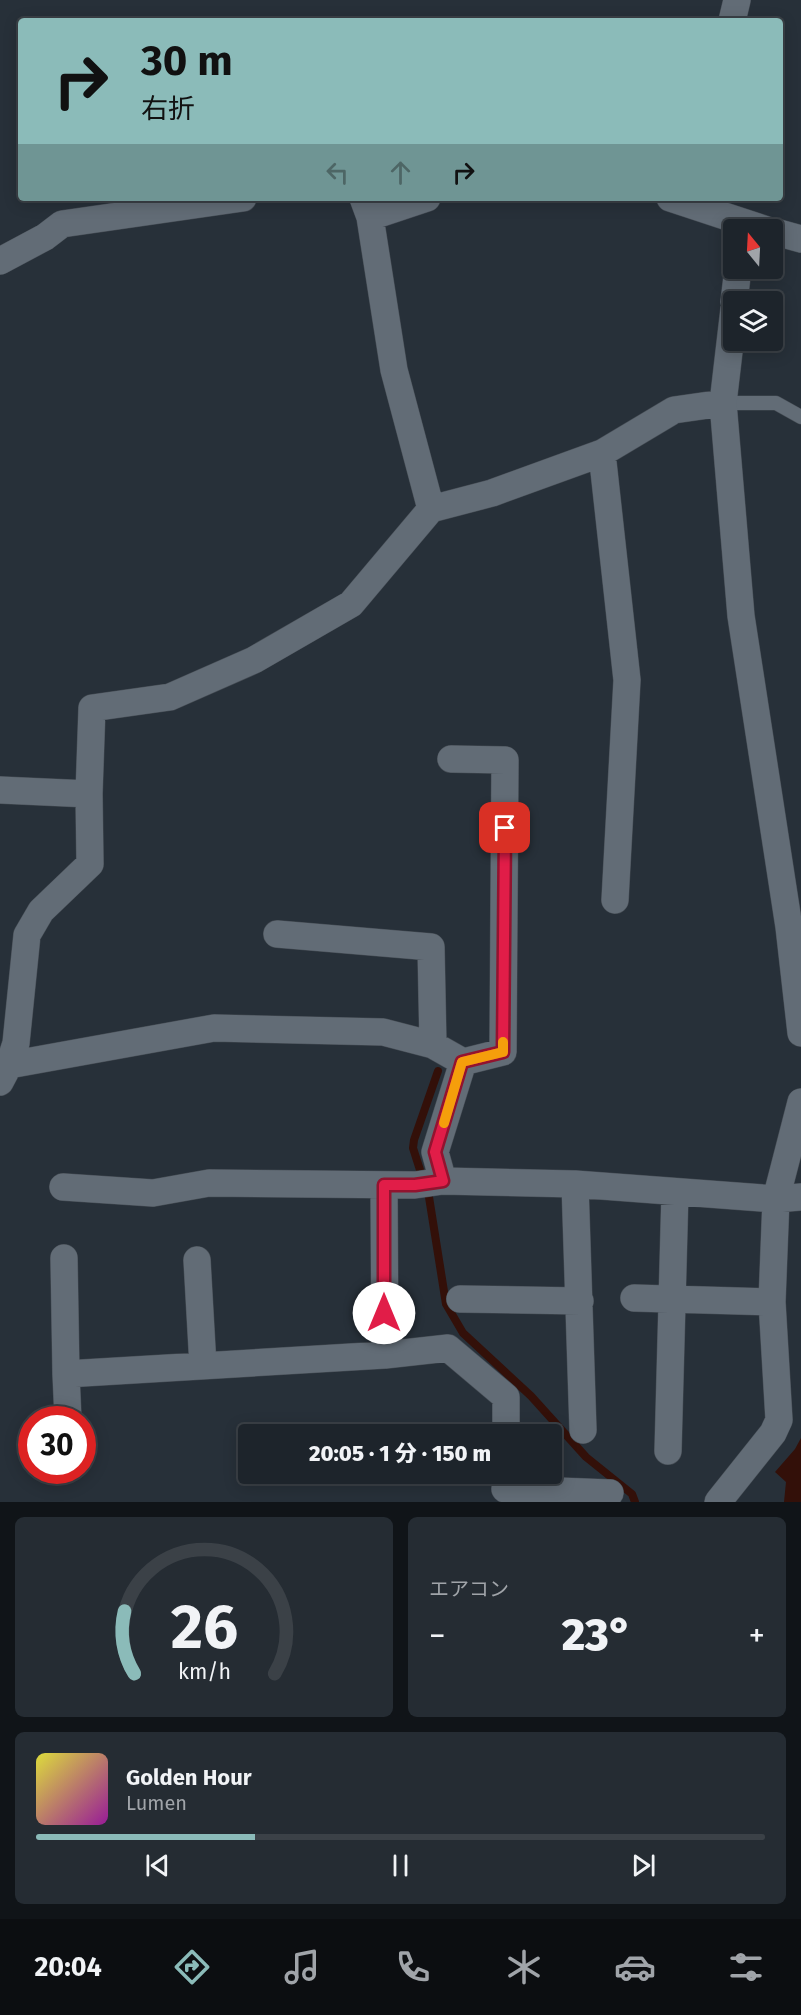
<!DOCTYPE html>
<html lang="ja">
<head>
<meta charset="utf-8">
<style>
  :root { --surface:#1d242b; --page:#252c33; --text:#f1f3f6; --muted:#a0a4a9; --line:#3b4147; --accent:#8bbbb9 }
  body { margin:0; font-family:"Fira Sans","Noto Sans JP",sans-serif; background:var(--page); color:var(--text); height:100vh; display:flex; flex-direction:column; font-size:22px; white-space:nowrap }
  * { box-sizing:border-box; margin:0 }
  p { font-size:20px; color:var(--muted) }
  .icon { flex:none; width:33px; height:33px; fill:none; stroke:currentColor; stroke-width:2; stroke-linecap:round; stroke-linejoin:round }
  .map { position:relative; height:1502px; overflow:hidden }
  .sheet { display:flex; flex-direction:column; gap:15px; padding:15px; background:#101418; flex:1 }
  .sheet>* { flex:none }
  .guide { position:absolute; left:18px; top:18px; width:765px; height:183px; border-radius:6px; box-shadow:0 3px 15px #0003,0 0 0 2px var(--line); background:#8bbbb9; color:#111; overflow:hidden }
  .needle { width:39px; rotate:342deg }
  .tools { position:absolute; left:723px; top:219px; display:grid; gap:12px }
  .tools a { display:grid; place-items:center; width:60px; height:60px; border-radius:6px; background:var(--surface); box-shadow:0 3px 15px #0003,0 0 0 2px var(--line); font-size:30px }
  .speed { position:absolute; left:18px; top:1406px; display:flex; gap:12px; font-size:30px; font-weight:700; text-align:center }
  .speed>* { display:grid; place-content:center; width:78px; height:78px; border-radius:50%; background:var(--surface); box-shadow:0 3px 15px #0003,0 0 0 2px var(--line); line-height:1 }
  .speed .limit { border:9px solid #d22; background:#fff; color:#111 }
  .pin { position:absolute; display:grid; place-items:center; width:51px; height:51px; color:#fff; margin:-26px; border-radius:12px; box-shadow:0 3px 9px #0006 }
  .me { position:absolute; width:66px; margin:-33px; rotate:0deg; stroke-linejoin:round; filter:drop-shadow(0 0 4px #0008) }
  .turn { display:flex; align-items:center; gap:21px; height:126px; padding:0 24px; font-size:27px }
  .turn .icon { width:78px; height:78px; stroke-width:2.5 }
  .turn b { display:block; font-size:42px; line-height:51px }
  .lanes { display:flex; align-items:center; height:57px; padding:0 24px; background:#0003; justify-content:center; gap:30px; direction:ltr }
  .lanes .off { opacity:.35 }
  .big { font-size:45px; font-weight:800; line-height:1.1 }
  .sheet .tile { flex:1; display:flex; flex-direction:column; justify-content:center; gap:9px; min-width:0; padding:0 21px; border-radius:9px; background:var(--page) }
  .sheet .dial { align-items:center; gap:0 }
  .dial svg { height:156px; overflow:visible; fill:none; stroke:var(--line); stroke-width:7; stroke-linecap:round; text-anchor:middle }
  .dial text { fill:var(--text); stroke:none }
  .song { display:flex; align-items:center; gap:18px }
  .cover { width:72px; height:72px; border-radius:9px; background:linear-gradient(135deg,hsl(60 70% 55%),hsl(300 70% 35%)) }
  .played { height:6px; border-radius:3px; background:linear-gradient(90deg,var(--accent) 30%,var(--line) 30%) }
  .keys { display:flex; justify-content:space-around; direction:ltr }
  .heat { display:flex; justify-content:space-between; align-items:center; font-size:33px; direction:ltr }
  .sheet .tiles { flex:1; display:grid; gap:15px; grid-template-columns:1fr 1fr }
  .tile:last-child { grid-column:span 2 }
  .trip { position:absolute; left:238px; top:1424px; width:324px; height:60px; border-radius:6px; background:var(--surface); box-shadow:0 3px 15px #0003,0 0 0 2px var(--line); font-weight:800; line-height:60px; text-align:center }
  .tabs { display:flex; height:96px; justify-content:space-around; align-items:center; background:#0c0e11; color:var(--muted) }
  .tabs .icon { width:42px; height:42px }
  .tabs .on { color:var(--accent) }
  .tabs b { font-size:27px; color:var(--text) }
  .map>svg:first-child { display:block }
  .water { fill:#331009 }
  .lines { fill:none; stroke-linecap:round; stroke-linejoin:round }
  .stream { stroke:#331009; stroke-width:8 }
  .service-casing { stroke:#454c54; stroke-width:15 }
  .minor-casing { stroke:#454c54; stroke-width:28 }
  .service { stroke:#626c76; stroke-width:14 }
  .minor { stroke:#626c76; stroke-width:27 }
  .route-casing { stroke:#92132f; stroke-width:15 }
  .route { stroke:#e11d48; stroke-width:10 }
  .slow { stroke:#f59e0b; stroke-width:10 }
</style>
</head>
<body>
<div class="map">
<svg width="801" height="1502" viewBox="0 0 801 1502">
  <rect width="100%" height="100%" fill="#273039"/>
  <path class="water" d="M801,1438V1502H784L786,1482L775,1472L795,1449Z"/>
  <g class="lines">
    <path class="stream" d="M420,1170L413,1148L414,1140L438,1071
      M429,1197L446,1304L463,1333L531,1396L586,1457L632,1494L635,1502"/>
    <g class="service-casing">
      <path id="service" d="M723,403H776L801,417"/>
    </g>
    <g class="minor-casing">
      <path id="minor" d="M732,21L737,0
        M363,198L370,217L394,370L431,509
        M670,198L767,230
        M370,217L427,198
        M772,231L801,239
        M0,261L45,237L62,224L243,198
        M734,302L738,268
        M734,309L723,403L741,616L789,927L801,1033
        M602,453L627,680L615,900
        M451,759L505,760L503,1052L463,1062L435,1152L443,1181L575,1184
        M0,790L89,794
        M277,934L431,947L433,1045
        M9,1065L16,1043L27,935L41,911L90,864L89,794L92,708L170,697L254,660L351,604L431,509L492,493L602,453L674,410L723,403
        M0,1082L9,1065L214,1028L383,1032L433,1045L463,1062
        M384,1185L385,1355
        M63,1187L153,1193L209,1183L415,1185L443,1181
        M64,1258L66,1374L68,1419
        M197,1260L203,1366
        M634,1298L772,1302
        M460,1299L580,1301
        M66,1374L385,1355L448,1348L506,1397V1434
        M583,1430L575,1184L776,1199L801,1197
        M668,1451L675,1192
        M505,1489L610,1493
        M718,1502L773,1433L779,1420L772,1302L776,1199L801,1102"/>
    </g>
    <use href="#service" class="service"/>
    <use href="#minor" class="minor"/>
  </g>
  <g class="lines">
    <g class="route-casing">
      <path id="route" d="M384,1313V1185H415L443,1181L435,1152L462,1062L503,1052L505,828"/>
    </g>
    <use href="#route" class="route"/>
    <path class="slow" d="M444,1123L462,1062L503,1052V1042"/>
  </g>
</svg>
<div class="tools">
<a><svg class="needle" viewBox="-14 -14 28 28"><path d="M0-13l5 13h-10z" fill="#e53935"/><path d="M0 13l5-13h-10z" fill="#a0a4a9"/></svg></a>
<a><svg class="icon" aria-label="layers" viewBox="0 0 24 24"><path d="M12 4l9 5-9 5-9-5zM3 14l9 5 9-5"/></svg></a>
</div>
<div class="speed"><div class="limit">30</div></div>
<div class="pin" style="left:505px;top:828px;background:#d93025"><svg class="icon" aria-label="arrive" viewBox="0 0 24 24"><path d="M6 21V4h12l-3 4 3 4H6"/></svg></div>
<svg class="me" style="left:384px;top:1313px" viewBox="-20 -20 40 40"><circle r="19" fill="#fff"/><path d="M0-13L10 11 0 6-10 11z" fill="#e11d48"/></svg>
<div class="trip">20:05 · 1 分 · 150 m</div>
<div class="guide">
<div class="turn"><svg class="icon" aria-label="right" viewBox="0 0 24 24"><path d="M7 20v-9h11M14 6l5 5-5 5"/></svg><div><b>30 m</b>右折</div></div>
<div class="lanes"><svg class="icon off" aria-label="left" viewBox="0 0 24 24"><path d="M17 20v-9H6M10 6l-5 5 5 5"/></svg><svg class="icon off" aria-label="ahead" viewBox="0 0 24 24"><path d="M12 20V5M6 11l6-6 6 6"/></svg><svg class="icon" aria-label="right" viewBox="0 0 24 24"><path d="M7 20v-9h11M14 6l5 5-5 5"/></svg></div>
</div>
</div>
<section class="sheet">
<div class="tiles">
<div class="tile dial"><svg viewBox="0 0 100 80">
<path d="M14 69A42 42 0 1 1 86 69"/>
<path d="M14 69A42 42 0 0 1 9 37" stroke="#8bbbb9"/>
<text x="50" y="56" font-size="32" font-weight="700">26</text>
<text x="50" y="72" font-size="11">km/h</text>
</svg></div>
<div class="tile"><p>エアコン</p>
<div class="heat"><a>−</a><b class="big">23°</b><a>+</a></div>
</div>
<div class="tile">
<div class="song"><i class="cover"></i><div><b>Golden Hour</b><p>Lumen</p></div></div>
<div class="played"></div>
<div class="keys"><svg class="icon" aria-label="previous" viewBox="0 0 24 24"><path d="M18 5L8 12l10 7zM5 5v14"/></svg><svg class="icon" aria-label="pause" viewBox="0 0 24 24"><path d="M8 5v14M16 5v14"/></svg><svg class="icon" aria-label="next" viewBox="0 0 24 24"><path d="M6 5l10 7-10 7zM19 5v14"/></svg></div>
</div>
</div>
</section>
<nav class="tabs">
<b>20:04</b>
<svg class="icon on" aria-label="directions" viewBox="0 0 24 24"><path d="M12 3l9 9-9 9-9-9zM9 14v-3h6M13 9l2 2-2 2"/></svg>
<svg class="icon" aria-label="music" viewBox="0 0 24 24"><path d="M9 18V5l10-2v13"/><circle cx="6" cy="18" r="3"/><circle cx="16" cy="16" r="3"/></svg>
<svg class="icon" aria-label="phone" viewBox="0 0 24 24"><path d="M5 4h4l2 5-3 2q2 4 5 5l2-3 5 2v4C11 20 4 13 5 4z"/></svg>
<svg class="icon" aria-label="climate" viewBox="0 0 24 24"><path d="M12 3v18M4 7l16 10M4 17L20 7"/></svg>
<svg class="icon" aria-label="car" viewBox="0 0 24 24"><path d="M5 17H2v-5l4-1 3-4h7l3 4 3 1v5h-3M9 17h6M6 11h13"/><circle cx="7" cy="17" r="2"/><circle cx="17" cy="17" r="2"/></svg>
<svg class="icon" aria-label="filters" viewBox="0 0 24 24"><path d="M4 7h16M4 17h16"/><circle cx="9" cy="7" r="2"/><circle cx="15" cy="17" r="2"/></svg>
</nav>
</body>
</html>
